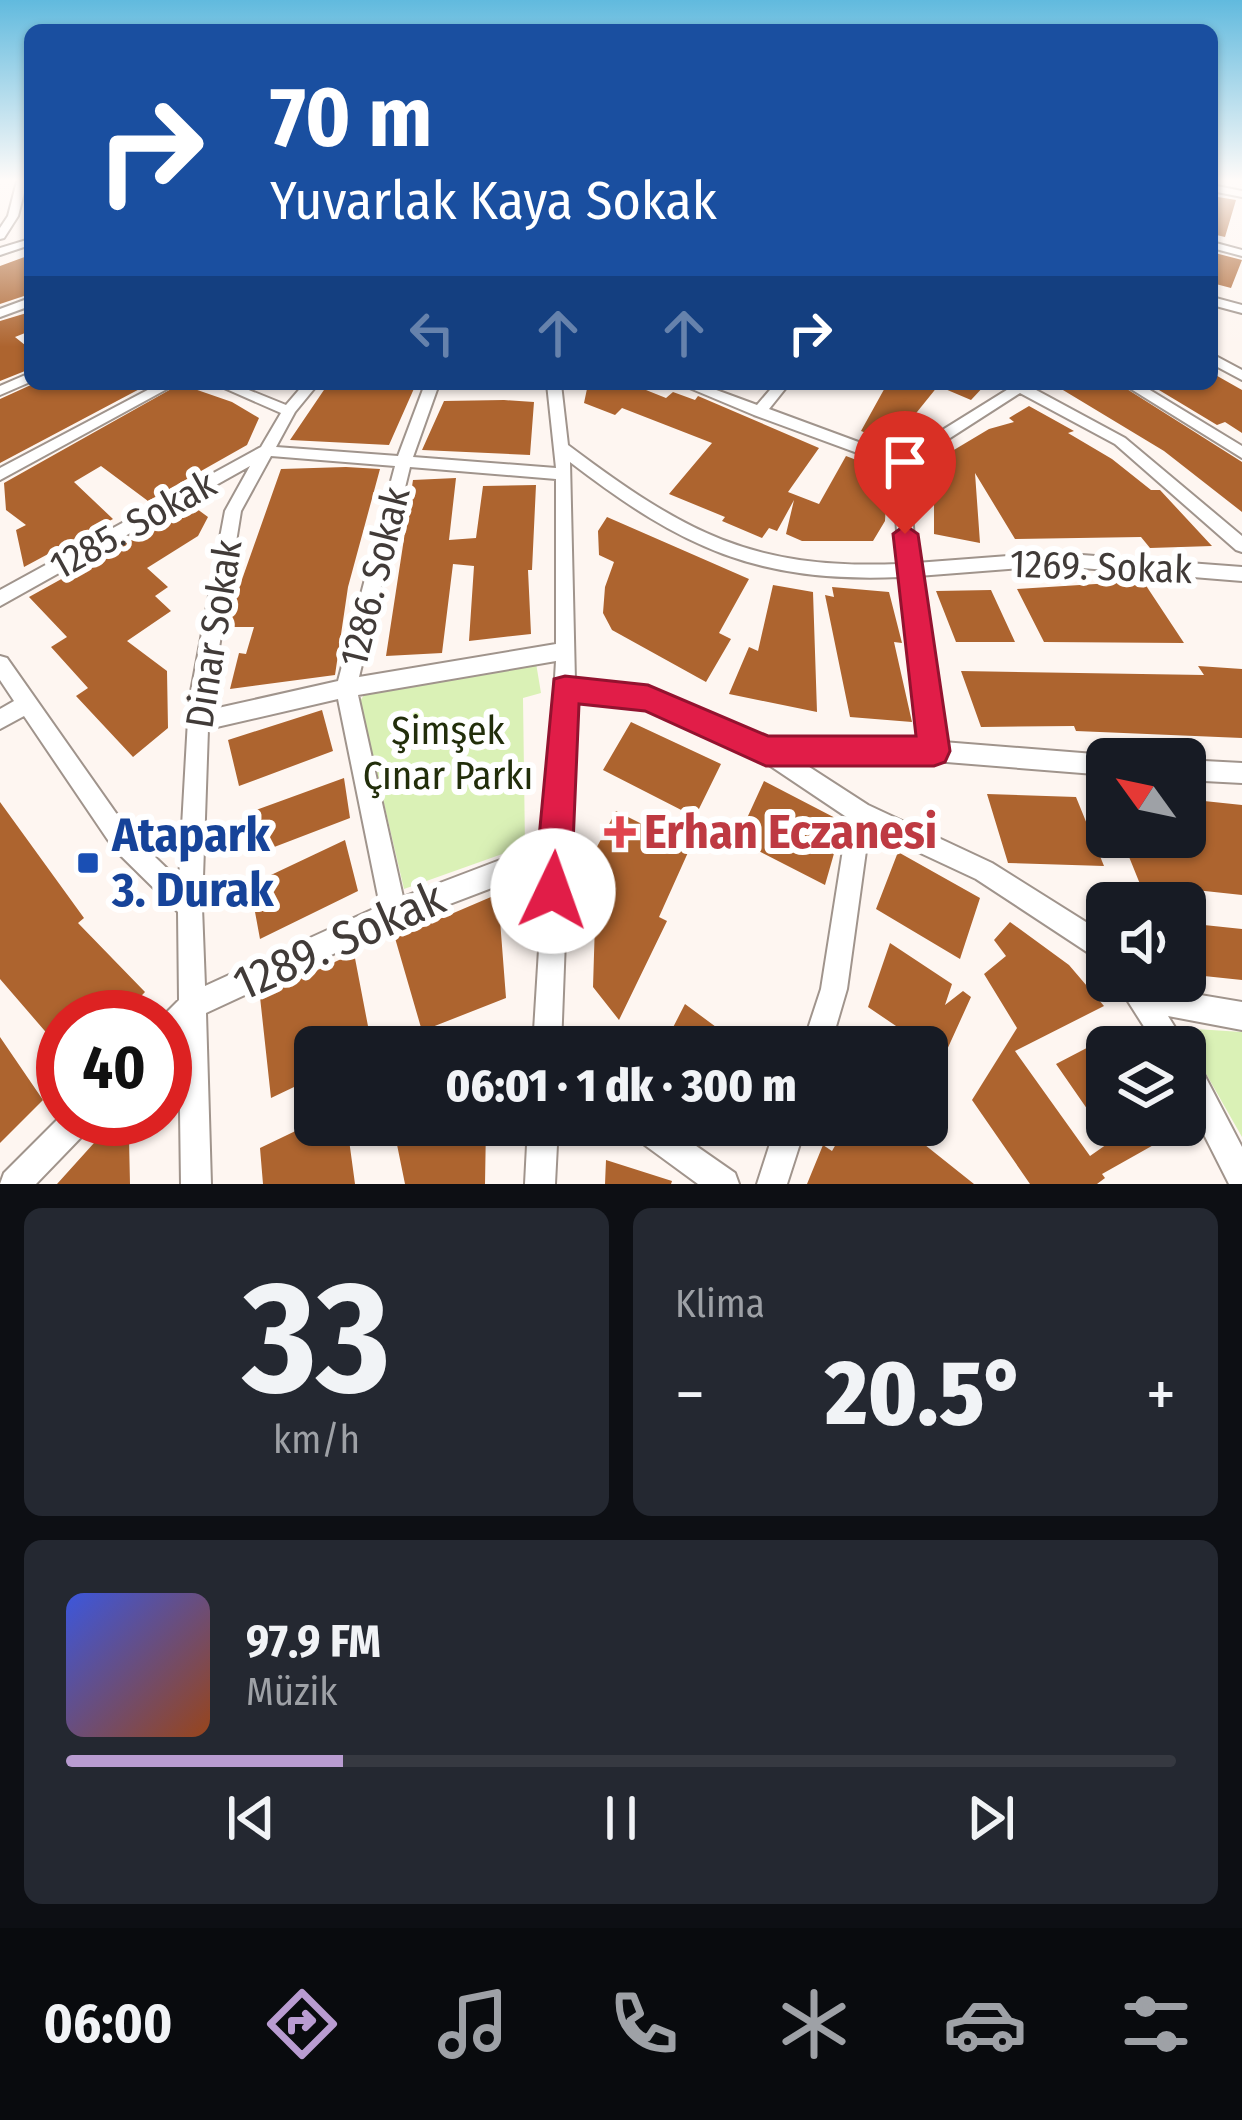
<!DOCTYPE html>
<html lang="tr">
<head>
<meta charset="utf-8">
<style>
  :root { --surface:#171b24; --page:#242831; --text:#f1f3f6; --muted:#9ea1a6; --line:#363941; --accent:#b99cd1 }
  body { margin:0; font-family:"Fira Sans Condensed",sans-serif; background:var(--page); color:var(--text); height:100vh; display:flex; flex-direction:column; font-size:45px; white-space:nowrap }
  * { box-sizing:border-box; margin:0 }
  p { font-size:39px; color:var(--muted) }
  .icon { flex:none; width:66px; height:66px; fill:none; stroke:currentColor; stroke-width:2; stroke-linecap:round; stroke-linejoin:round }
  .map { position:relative; height:1184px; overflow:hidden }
  .drawer { display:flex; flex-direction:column; gap:24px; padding:24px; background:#0d0f14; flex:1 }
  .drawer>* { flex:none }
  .hud { position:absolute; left:24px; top:24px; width:1194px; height:366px; border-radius:18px; box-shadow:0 3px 9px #0004; background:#1a4fa0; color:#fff; overflow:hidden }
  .needle { width:78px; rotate:303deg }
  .fabs { position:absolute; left:1086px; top:738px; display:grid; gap:24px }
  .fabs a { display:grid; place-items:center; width:120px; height:120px; border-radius:18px; background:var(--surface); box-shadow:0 3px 9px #0004; font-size:60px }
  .speed { position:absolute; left:36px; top:990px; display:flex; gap:24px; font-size:60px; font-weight:700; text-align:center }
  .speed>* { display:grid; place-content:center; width:156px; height:156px; border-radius:50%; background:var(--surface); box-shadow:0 3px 9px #0004; line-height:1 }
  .speed .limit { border:18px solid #d22; background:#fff; color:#111 }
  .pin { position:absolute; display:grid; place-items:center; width:102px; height:102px; color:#fff; margin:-123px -51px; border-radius:50% 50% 50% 0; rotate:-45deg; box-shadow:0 0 12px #0007 }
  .pin .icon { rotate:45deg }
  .me { position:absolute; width:132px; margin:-66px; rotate:3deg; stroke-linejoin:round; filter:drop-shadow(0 0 9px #0008) }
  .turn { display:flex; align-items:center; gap:42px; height:252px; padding:0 48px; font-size:54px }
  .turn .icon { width:156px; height:156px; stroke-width:2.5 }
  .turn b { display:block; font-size:84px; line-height:102px }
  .lanes { display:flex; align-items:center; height:114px; padding:0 48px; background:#0003; justify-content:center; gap:60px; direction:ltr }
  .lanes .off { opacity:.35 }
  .big { font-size:90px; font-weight:800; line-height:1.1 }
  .drawer .card { flex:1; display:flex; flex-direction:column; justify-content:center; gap:18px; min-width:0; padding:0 42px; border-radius:18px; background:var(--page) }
  .drawer .dial { align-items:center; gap:0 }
  .dial b { font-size:156px; line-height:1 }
  .song { display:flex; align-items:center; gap:36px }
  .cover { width:144px; height:144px; border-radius:18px; background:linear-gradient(135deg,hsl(230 70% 55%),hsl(20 70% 35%)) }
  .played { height:12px; border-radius:6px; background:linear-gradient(90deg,var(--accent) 25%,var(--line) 25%) }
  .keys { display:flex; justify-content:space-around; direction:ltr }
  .heat { display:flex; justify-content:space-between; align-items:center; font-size:66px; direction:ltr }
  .drawer .tiles { flex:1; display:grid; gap:24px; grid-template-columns:1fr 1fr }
  .card:last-child { grid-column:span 2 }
  .trip { position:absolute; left:294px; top:1026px; width:654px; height:120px; border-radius:18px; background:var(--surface); box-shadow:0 3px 9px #0004; font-weight:800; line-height:120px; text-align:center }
  .menu { display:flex; height:192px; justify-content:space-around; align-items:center; background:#090b0e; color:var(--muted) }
  .menu .icon { width:84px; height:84px }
  .menu .active { color:var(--accent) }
  .menu b { font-size:54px; color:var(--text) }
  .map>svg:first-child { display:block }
  .green { fill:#daf1b6 }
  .building { fill:#ad642f }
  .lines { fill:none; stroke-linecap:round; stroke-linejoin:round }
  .minor-casing { stroke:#a0948c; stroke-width:4 }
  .minor { fill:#fff; fill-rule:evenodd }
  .route { fill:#e11d48; stroke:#92132f; stroke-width:3 }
  .health-dot { fill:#e0444e; stroke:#fff; stroke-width:4.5 }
  .transit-dot { fill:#1a4fb4; stroke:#fff; stroke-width:4.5 }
  .labels { text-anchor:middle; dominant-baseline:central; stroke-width:12; stroke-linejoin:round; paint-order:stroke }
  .street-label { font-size:39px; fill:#413b38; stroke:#fff }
  .park-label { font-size:39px; fill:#222e0a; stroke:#fff }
  .near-health-label { font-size:48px; font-weight:bold; fill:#be3a42; stroke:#fff; text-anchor:start }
  .near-transit-label { font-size:48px; font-weight:bold; fill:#164399; stroke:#fff; text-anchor:start }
  .near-street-label { font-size:48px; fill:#413b38; stroke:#fff }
</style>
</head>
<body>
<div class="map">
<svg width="1242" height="1184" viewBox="0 0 1242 1184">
  <rect width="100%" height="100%" fill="#fef6f1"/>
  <path class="green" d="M536,663L541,693L523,698L525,846L404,889L360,701L366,692Z
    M1180,1028L1242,1032V1137Z"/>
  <path class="building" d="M1212,196L1236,200L1225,237L1212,234Z
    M1215,253L1242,260L1231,288L1212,283Z
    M30,255V294L0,304V266Z
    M30,312V331L15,337L30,349V369L0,381V321Z
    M1212,373L1242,390V433L1225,422L1217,425L1149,384H1212Z
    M33,384H149L0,463V399Z
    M180,384L232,402L259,418L247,445L148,501L101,466L74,482L113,519L24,567L16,530L26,525L6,510L4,483Z
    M328,384H416L389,445L290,440Z
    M588,384H631L666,398L673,392L695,400L698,396L819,448L788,492L819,504L846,456L888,472L885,521L873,541H802L786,534L794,500L777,531L769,528L762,538L722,521L725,517L669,494L712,443L622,408L615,415L584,403Z
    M887,384H986L971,400L938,386L892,443L861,431Z
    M1053,384H1119L1242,462V512L1164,451Z
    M504,400L534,402L530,455L422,450L444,401Z
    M1029,406L1074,431L1068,433L1112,459L1151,490H1160L1212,546L1150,548L1141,537L1015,539L975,473L980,543L934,534V498L922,469L989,429L1014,422L1009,418Z
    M346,467L380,469L348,587L335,675L230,689L239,653L246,654L254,627H230L233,605L281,469Z
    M456,478L449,540L476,538L483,486L536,485L532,570H528L531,634L469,641L474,566L453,564L442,653L386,656L413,480Z
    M193,506L208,517L198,536L147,568L168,587L155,596L171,611L127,641L167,671L168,728L133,757L76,696L88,688L51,647L67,637L29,597Z
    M607,517L749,579L719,633L731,639L706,682L612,630L603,613L605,587L614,562L599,555L598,531Z
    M1143,581L1184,643L1044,642L1017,589Z
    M773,585L813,592L817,712L729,694L749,647L758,651Z
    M832,587L889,592L902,643L894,642L912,722L850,717L825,595L834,597Z
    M991,590L1015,642H956L936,591Z
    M1198,666L1242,669V738L1076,731L1074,726L981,727L961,671L1204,675Z
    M322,710L333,751L239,786L228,740Z
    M631,722L721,764L695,817L603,770Z
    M344,778L350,818L251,856L248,813Z
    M764,781L843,822L825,885L737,840Z
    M987,794L1076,797L1104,866L1008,863Z
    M1185,799L1242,805V895L1140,884L1121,837H1199Z
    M0,802L84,918L78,923L145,992L121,1017H63V1052L0,979Z
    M616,811L690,848L659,917L667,921L619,1020L593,987L596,890L602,867L590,860Z
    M345,840L358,891L260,939L250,885Z
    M898,852L980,898L960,959L876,909Z
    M498,894L506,998L422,1031L395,938Z
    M1010,922L1069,965L1104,1006L1015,1051L1090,1156L1110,1142L1056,1064L1127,1027L1144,1047H1107V1125H1189L1102,1174L1105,1178L1097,1184H1030L972,1100L1017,1028L984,974L1006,956L994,940Z
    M1185,923L1242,929V980L1185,974Z
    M890,943L952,984L945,1005L963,991L971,997L941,1063L927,1047L868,1007Z
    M354,953L372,1047H315V1077L271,1098L260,997Z
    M685,1004L743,1047H663Z
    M0,1037L43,1100L0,1143Z
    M308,1125H347L355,1184H263L260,1148Z
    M393,1125H486L485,1184H405Z
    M847,1125H921L915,1137L974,1184H807L823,1145L832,1151Z
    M103,1133L129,1139L130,1184H57Z
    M606,1160L672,1181L671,1184H605Z"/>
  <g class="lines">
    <g class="minor-casing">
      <path id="minor" d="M17,181H27L18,216L4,238L0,239V228L8,216Z
        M1212,185L1242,191V197L1212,191Z
        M30,239V245L0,255V248Z
        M1212,242L1242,250V256L1212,248Z
        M1212,297L1242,305V313L1212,305Z
        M30,298V306L0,317V309Z
        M1212,354L1242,370V380L1212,364Z
        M30,373V382L0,395V386Z
        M159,384H176L0,480V468Z
        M215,384H234L286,405L304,384H318L295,412L276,447L398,456L425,384H439L413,457L556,468L547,384H561L568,445C684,532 751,570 899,564L893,466L754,415L680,384H700L757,405L775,384H789L769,409L899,457L1010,388L1006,384H1025L1125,438L1242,536V552L1236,550L1115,444L1020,393L908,465L916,563L1022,555H1082L1242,567V581L1082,568H1022L918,576L943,742L1107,755L1115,759H1107V775L934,761H800L868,805L992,863L1105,934L1107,969L1098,965L1087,952L976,879L869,829L847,989L830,1047H802L821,989L848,818L760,759L646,707L574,699L561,1047H533L544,868L400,923L206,1013L211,1184H181L179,1038L165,1047V1017H162L179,1000L178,912L114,849L24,716L0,729V709L14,701L0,680V656L7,658L130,833L179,880L189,702L225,511L250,466L0,606V590L261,447L281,413ZM271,456L395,466L338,681L209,710L241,511ZM570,462C682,548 757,583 900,577L922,741H767L648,689L575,681ZM410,467L556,479V644L359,677ZM556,661L545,843L403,897L358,695ZM338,699L380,906L205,986L202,907L208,729Z
        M1123,384H1140L1242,446V458Z
        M1185,760L1242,763V783L1185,780Z
        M1115,981H1144L1147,986L1242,1002V1030L1168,1016L1187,1047L1185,1052V1047H1157Z
        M1185,1053L1195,1057L1242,1147V1184H1229L1185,1097Z
        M63,1114V1119H94L89,1129L36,1184H0L4,1173Z
        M528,1125H558L555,1184H525Z
        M626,1125H666L735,1173L739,1184H698L631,1135Z
        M776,1125H806L787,1184H757Z"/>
    </g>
    <use href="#minor" class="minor"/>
  </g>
  <linearGradient id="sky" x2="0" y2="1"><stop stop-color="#61bade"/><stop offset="0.52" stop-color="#fffbf9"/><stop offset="1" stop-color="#fffbf9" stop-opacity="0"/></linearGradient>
  <rect width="1242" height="347" fill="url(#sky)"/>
  <path class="route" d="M905,525L918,534L950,751L945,762L934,766H766L645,711L579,704L571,891L566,904L553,909L540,904L534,891L554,679L565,676L648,685L768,736H916L893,534Z"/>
  <path class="health-dot" d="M614 814h12v12h12v12h-12v12h-12v-12h-12v-12h12z"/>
  <rect class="transit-dot" x="76" y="851" width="24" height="24" rx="6"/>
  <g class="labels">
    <g class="street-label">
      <text transform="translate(133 525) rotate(-29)">1285. Sokak</text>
      <text transform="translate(1101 567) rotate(2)">1269. Sokak</text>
      <text transform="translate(375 577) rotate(-76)">1286. Sokak</text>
      <text transform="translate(214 634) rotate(-81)">Dinar Sokak</text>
    </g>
    <g class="park-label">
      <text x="448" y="731">Şimşek<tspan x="448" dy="45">Çınar Parkı</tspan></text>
    </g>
    <g class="near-health-label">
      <text x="644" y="832">Erhan Eczanesi</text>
    </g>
    <g class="near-transit-label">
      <text x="112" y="835">Atapark<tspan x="112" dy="55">3. Durak</tspan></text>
    </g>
    <g class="near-street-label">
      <text transform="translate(339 941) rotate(-24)">1289. Sokak</text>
    </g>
  </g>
</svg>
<div class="fabs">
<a><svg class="needle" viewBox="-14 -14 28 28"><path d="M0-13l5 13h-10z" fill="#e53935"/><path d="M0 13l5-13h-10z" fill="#9ea1a6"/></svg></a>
<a><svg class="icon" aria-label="sound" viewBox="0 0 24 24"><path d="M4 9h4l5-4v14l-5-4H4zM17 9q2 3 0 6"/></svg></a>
<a><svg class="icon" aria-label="layers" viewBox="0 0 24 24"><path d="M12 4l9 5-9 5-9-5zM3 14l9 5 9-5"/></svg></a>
</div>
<div class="speed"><div class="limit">40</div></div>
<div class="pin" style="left:905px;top:534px;background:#d93025"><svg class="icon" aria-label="arrive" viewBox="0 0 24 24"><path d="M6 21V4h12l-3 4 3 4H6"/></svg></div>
<svg class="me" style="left:553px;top:891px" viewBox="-20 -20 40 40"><circle r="19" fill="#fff"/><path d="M0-13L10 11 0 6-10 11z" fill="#e11d48"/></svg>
<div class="trip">06:01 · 1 dk · 300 m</div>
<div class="hud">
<div class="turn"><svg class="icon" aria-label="right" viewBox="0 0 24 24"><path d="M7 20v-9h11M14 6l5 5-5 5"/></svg><div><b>70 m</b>Yuvarlak Kaya Sokak</div></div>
<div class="lanes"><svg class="icon off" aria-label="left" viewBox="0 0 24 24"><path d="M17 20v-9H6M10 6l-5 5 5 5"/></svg><svg class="icon off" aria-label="ahead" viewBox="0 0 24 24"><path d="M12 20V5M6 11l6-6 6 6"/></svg><svg class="icon off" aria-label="ahead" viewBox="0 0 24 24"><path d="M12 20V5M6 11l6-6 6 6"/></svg><svg class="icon" aria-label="right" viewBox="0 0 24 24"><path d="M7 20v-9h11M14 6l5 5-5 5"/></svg></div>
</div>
</div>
<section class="drawer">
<div class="tiles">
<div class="card dial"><b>33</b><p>km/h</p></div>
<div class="card"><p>Klima</p>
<div class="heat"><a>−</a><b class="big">20.5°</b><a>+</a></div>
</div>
<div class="card">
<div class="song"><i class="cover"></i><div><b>97.9 FM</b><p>Müzik</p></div></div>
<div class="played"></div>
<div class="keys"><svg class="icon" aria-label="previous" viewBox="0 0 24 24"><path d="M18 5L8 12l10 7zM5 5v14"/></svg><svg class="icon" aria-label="pause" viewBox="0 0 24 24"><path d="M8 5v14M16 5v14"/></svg><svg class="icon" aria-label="next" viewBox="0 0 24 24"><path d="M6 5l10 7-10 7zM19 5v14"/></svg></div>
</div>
</div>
</section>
<nav class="menu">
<b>06:00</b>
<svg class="icon active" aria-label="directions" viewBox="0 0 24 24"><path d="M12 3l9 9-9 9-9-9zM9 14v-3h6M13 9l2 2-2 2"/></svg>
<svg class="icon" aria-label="music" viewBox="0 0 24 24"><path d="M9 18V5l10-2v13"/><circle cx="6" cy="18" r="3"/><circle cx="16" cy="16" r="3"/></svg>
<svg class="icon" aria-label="phone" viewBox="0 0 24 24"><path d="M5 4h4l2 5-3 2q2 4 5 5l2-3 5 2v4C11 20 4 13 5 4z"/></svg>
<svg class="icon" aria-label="climate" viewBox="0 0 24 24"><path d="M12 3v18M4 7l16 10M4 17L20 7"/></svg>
<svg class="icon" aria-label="car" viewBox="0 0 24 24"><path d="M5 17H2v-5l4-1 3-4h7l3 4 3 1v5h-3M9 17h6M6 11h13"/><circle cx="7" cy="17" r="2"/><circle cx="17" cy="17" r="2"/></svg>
<svg class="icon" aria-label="filters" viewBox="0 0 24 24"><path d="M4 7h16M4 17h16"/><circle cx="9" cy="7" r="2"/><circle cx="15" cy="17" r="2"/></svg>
</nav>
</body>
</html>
